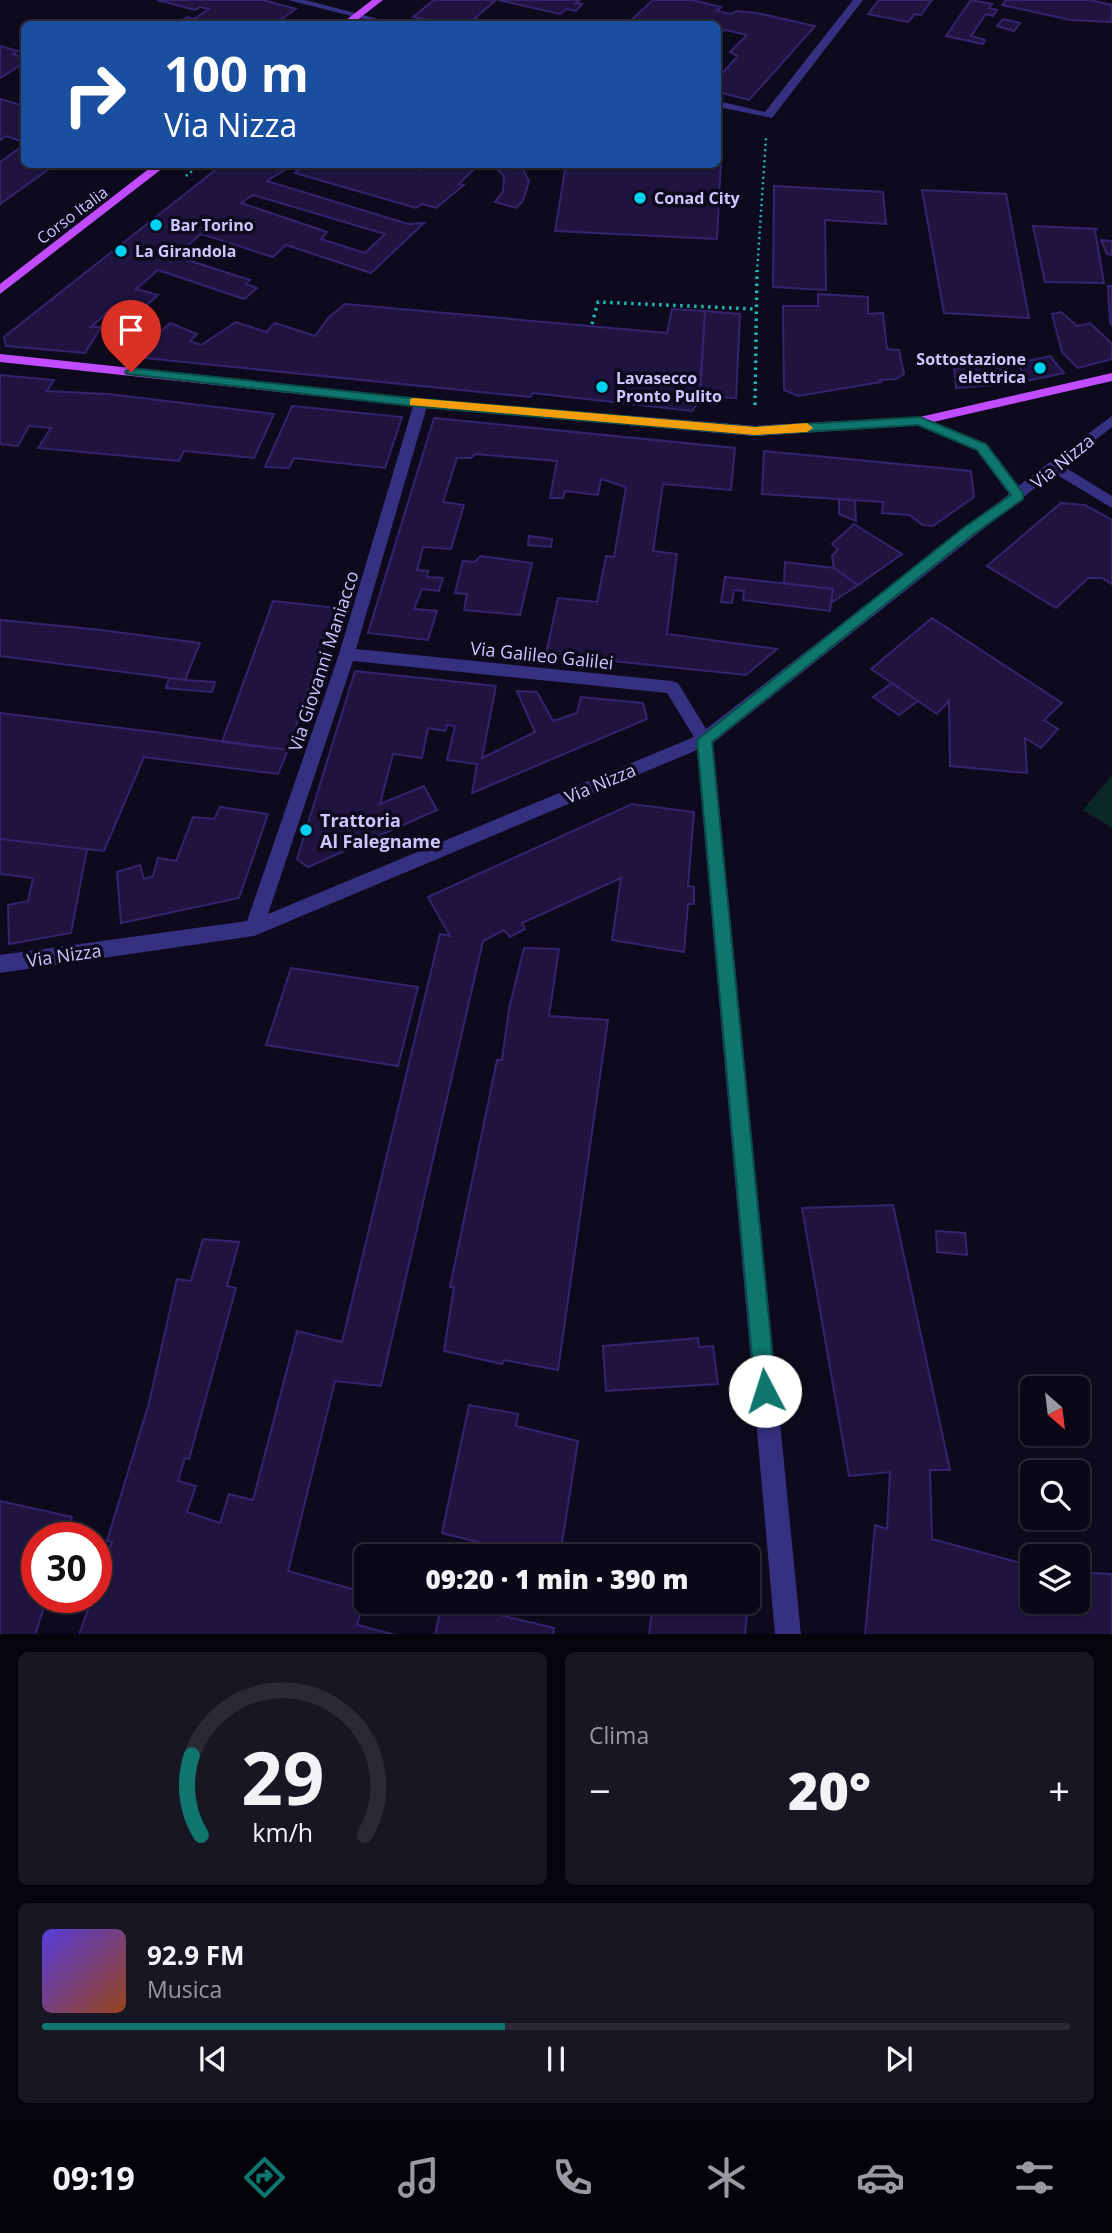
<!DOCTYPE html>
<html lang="it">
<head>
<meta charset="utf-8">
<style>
  :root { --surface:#0a0816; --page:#181623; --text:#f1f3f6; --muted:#999aa1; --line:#2a2935; --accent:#0f766e }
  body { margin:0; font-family:"Open Sans",sans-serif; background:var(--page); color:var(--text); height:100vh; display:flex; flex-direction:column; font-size:26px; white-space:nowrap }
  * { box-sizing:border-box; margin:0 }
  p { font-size:23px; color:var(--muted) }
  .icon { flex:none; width:38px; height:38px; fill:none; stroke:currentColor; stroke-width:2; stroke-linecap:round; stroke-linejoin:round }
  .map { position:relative; height:1634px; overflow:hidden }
  .sheet { display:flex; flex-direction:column; gap:18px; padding:18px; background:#06040c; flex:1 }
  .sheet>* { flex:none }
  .banner { position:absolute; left:21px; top:21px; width:700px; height:147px; border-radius:10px; box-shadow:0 2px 5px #0004,0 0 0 2px var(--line); background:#1a4fa0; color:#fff; overflow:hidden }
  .needle { width:46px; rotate:152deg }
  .tools { position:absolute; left:1020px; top:1376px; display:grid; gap:14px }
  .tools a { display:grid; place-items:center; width:70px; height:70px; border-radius:10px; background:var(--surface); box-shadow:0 2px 5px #0004,0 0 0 2px var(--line); font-size:35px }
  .speed { position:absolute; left:21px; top:1522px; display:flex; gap:14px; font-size:35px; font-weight:700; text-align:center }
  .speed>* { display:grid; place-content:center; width:91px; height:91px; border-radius:50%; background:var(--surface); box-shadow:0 2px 5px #0004,0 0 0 2px var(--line); line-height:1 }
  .speed .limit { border:10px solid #d22; background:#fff; color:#111 }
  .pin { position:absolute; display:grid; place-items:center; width:60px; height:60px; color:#fff; margin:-72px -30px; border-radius:50% 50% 50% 0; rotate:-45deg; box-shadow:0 0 7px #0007 }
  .pin .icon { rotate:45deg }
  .me { position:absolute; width:77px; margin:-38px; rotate:355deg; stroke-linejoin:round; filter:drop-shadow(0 0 5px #0008) }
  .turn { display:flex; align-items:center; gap:24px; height:147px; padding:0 28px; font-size:32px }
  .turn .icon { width:91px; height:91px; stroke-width:2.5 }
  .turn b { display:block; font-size:49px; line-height:60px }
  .big { font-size:52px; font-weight:800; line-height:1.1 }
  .sheet .tile { flex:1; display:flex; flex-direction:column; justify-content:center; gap:10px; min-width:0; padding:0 24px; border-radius:10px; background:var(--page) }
  .sheet .dial { align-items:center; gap:0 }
  .dial svg { height:182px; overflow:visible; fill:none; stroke:var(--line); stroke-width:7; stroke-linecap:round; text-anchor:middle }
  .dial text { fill:var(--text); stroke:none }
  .song { display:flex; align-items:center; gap:21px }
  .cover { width:84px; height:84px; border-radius:10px; background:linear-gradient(135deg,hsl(250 70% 55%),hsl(20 70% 35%)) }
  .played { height:7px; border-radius:4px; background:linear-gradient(90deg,var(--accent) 45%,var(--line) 45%) }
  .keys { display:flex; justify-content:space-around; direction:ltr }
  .heat { display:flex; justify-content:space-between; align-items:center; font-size:38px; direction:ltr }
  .sheet .tiles { flex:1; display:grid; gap:18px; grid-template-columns:1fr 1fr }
  .tile:last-child { grid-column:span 2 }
  .trip { position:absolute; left:354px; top:1544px; width:406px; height:70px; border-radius:10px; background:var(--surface); box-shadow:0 2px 5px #0004,0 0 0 2px var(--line); font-weight:800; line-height:70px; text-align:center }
  .tab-bar { display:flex; height:112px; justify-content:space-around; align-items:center; background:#040309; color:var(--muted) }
  .tab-bar .icon { width:49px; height:49px }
  .tab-bar .on { color:var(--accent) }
  .tab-bar b { font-size:32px; color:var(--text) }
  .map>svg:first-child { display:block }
  .green { fill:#0c2727 }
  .building { fill:#1e143f; stroke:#35246d; stroke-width:2; fill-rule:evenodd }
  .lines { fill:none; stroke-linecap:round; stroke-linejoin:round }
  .path-far1 { stroke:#22b6b2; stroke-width:2.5; stroke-dasharray:2 3.5; stroke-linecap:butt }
  .path { stroke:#22b6b2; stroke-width:3.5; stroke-dasharray:2.5 4.5; stroke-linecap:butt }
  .minor { fill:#363080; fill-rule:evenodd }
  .major { fill:#c14cff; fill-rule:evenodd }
  .route { fill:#0f766e; stroke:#0a4d48; stroke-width:2 }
  .slow { fill:#f59e0b }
  .poi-dot { fill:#00d1f0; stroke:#0d0a1d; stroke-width:2.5 }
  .labels { text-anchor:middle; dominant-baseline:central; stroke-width:7; stroke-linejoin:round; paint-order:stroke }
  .far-poi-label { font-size:16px; font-weight:bold; fill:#cec5ff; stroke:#0d0a1d; text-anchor:start }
  .far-street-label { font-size:16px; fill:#cec5ff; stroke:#0d0a1d }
  .street-label { font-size:18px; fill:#cec5ff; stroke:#0d0a1d }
  .poi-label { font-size:18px; font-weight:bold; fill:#cec5ff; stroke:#0d0a1d; text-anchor:start }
</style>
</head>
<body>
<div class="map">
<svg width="1112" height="1635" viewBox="0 0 1112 1635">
  <rect width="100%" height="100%" fill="#0d0a1d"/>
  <path class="green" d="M1112,775V828L1083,810Z"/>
  <path class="building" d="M157,0H263L296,9L274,24H176L187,17L194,19L209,9L200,7L195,10Z
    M434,0H496L475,18L482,24H447L413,17Z
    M498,0H580L576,3L582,4L576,11L567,9L560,14Z
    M653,0H692L721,7L717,11L731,14L736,11L757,13L815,26L749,100L718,92V78L738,56L730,52L747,35L726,30L718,33V24L680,21L676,24L629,22Z
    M879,0H932L921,15L915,14L908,22L868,14Z
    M971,0L992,4L989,8L997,10L993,16L986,14L971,36L985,40L983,44L946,36Z
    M1006,0H1090L1112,5V22L1070,20L1002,5Z
    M1003,19L1020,23L1014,31L997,26Z
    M0,46L18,51L13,54L24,58V63L0,78Z
    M0,99L24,106V142L6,136L0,140Z
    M718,141H722L717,239L555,231L566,164H718Z
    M24,145V164H56L0,204V162Z
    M223,164H402L420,170L426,164H479L459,184L464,185L436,208L422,204L416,208L295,173L298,170L289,167L267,181L408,224L424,223L371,273L286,245L273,257L201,234L175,256L250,280L246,284L257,288L244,299L158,270L136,289L158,295L134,316L111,309L91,327H101L85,353L6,346L4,337ZM253,195L385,234L365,253L321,239L327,232L241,203Z
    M520,164L529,181L523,201L516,208L495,202L503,191L504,176L497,169L483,165Z
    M774,186L883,192L886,224L825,220L826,290L773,287Z
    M922,190L1006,194L1029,318L944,313Z
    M1033,226L1097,229L1095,231L1104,283L1045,282Z
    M1101,240L1112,241V255L1107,254Z
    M1108,286H1112V325L1110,323Z
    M818,294L868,297V314L883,313L887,349L899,350L904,374L896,379L880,380L881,382L798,396L784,390L783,306H818Z
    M345,304L667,333L672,309L705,311L699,401L692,411L533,393L530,397L134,357L170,323L197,334L190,341L201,345L236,322L266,332L275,323L315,336L329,317Z
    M705,311L740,314L736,398L700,396Z
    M1061,312L1077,326L1090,323L1112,344V359L1078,368L1062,352L1052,314Z
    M1050,356L1064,373L1026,381L1018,363Z
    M998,364L1009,384L956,388L954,368Z
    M0,375L54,380L47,391L108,394L274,414L254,458L184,451L179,461L38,448L51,428L29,426L18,446L0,444Z
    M292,406L402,417L385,468L294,458L289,468L265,467Z
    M434,418L735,448L731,490L663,484L653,551L677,554L667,634L777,649L746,675L546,654L558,598L597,602L606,556L614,557L626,487L601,479L598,495L565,491L563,498H550L557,461L475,454L471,458H457L443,502L464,505L451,549L423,547L417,570L428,571L427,577L443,578L439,591L422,589L414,609L437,611L428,640L368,633Z
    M764,451L971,471L974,497L933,526L923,525L909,515L882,513L883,502L762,494Z
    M839,499L855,501L856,521L839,514Z
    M1061,503L1085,505L1112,520V584L1102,578H1088L1056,608L987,566Z
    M854,524L902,554L858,585L834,568L832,556L838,549L832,544Z
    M529,536L552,539L551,547L528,545Z
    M481,556L532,563L520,615L464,610L467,594L455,593L463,561L474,562Z
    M785,562L834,568L858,585L831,603L833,589L784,583Z
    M725,577L833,589L830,611L743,600L744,591L734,590L732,603L721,602Z
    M273,601L338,608L315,678L312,677L288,750L222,742Z
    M932,618L1062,703L1044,720L1058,729L1041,748L1025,738L1027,773L950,766L949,701L937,714L871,669Z
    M0,620L101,630L200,643L185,680L0,656Z
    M355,671L496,686L482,758L535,732L517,691L537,692L553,721L577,713L581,697L643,703L647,719L472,793L477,764L447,760L455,726L447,725L445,731L428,728L422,758L393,754L380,804L424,786L437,810L308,867L297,859Z
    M169,678L185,680L215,682L212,692L166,688Z
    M892,683L918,701L899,715L873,697Z
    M0,713L154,732L288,750L278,774L144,757L104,851L0,839Z
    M632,804L694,812L688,886L694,887V904H688L684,952L612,940L621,878L522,923L525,929L510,937L504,930L483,941L381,1386L335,1381L288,1571L366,1593L357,1625L396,1635H79L92,1598H96V1586L112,1542L107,1541L149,1403L177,1279L191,1281L203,1239L239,1242L227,1286L236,1288L189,1459L185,1458L178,1481L196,1486L187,1512L220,1523L229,1494L253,1500L297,1331L342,1342L440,934L450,936L428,897Z
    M220,807L268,814L239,898L121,923L117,872L140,865L144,879L153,876L158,858L176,861L193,817L214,819Z
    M0,839L87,849L71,933L9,944L8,905L28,901L33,878L0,874Z
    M524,948L559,949L549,1016L608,1020L558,1370L504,1360L502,1364L444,1351L454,1287H450L497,1060H502L509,1009Z
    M291,968L418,987L398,1066L266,1045Z
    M893,1205L950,1470H930L932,1539L1032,1566V1601H1078V1572L1112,1574V1635H865L875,1525L887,1529L890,1472L849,1476L802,1208Z
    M936,1231L965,1233L967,1255L937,1252Z
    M698,1338L699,1347L713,1346L718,1384L606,1391L603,1346Z
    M469,1405L518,1414L516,1426L578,1441L560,1556H508L509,1550L442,1533Z
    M0,1501L72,1517L66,1538H37V1598H47L35,1635H0Z
    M747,1590H749L745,1635H649L653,1601H747Z
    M442,1601L554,1628L553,1635H435Z"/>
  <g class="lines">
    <path class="path-far1" d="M186,176L201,164
      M757,272L766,138"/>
    <path class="path" d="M592,324L598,302L755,309
      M755,405L757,270"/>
    <path class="minor" d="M288,0H305L398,24H383Z
      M853,0H863L772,118L718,107V101L765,112Z
      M421,399L428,403L356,649L672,681L678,683L706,729L1009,494L977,450L915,424V418H925L987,444L1018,486L1112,416V427L1063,466L1112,496V508L1054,473L713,743L801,1635H775L697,750L254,936L0,973V955L247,921L339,654L414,403ZM353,661L667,693L694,737L268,914Z"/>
    <path class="major" d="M372,0H383L352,24H341Z
      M155,164H168L0,294V284Z
      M0,354L421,399L755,426L920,417L1112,373V381L920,425L755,436L421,407L0,362Z"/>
  </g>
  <path class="route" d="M131,368L421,399L755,427L920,417L986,444L1023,493V499L971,536L712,742L776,1391L773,1398L765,1401L758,1398L755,1391L697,740L962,529L1011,495L977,450L918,425L755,435L421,407L127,374L125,372Z"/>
  <path class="slow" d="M414,398L755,427L807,423L813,428L807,432L755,435L410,405V399Z"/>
  <g class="poi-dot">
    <circle cx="640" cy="198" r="7"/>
    <circle cx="156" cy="225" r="7"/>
    <circle cx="121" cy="251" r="7"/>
    <circle cx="1040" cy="368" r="7"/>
    <circle cx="602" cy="387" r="7"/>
    <circle cx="306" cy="830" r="7"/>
  </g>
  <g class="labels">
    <g class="far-poi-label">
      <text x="654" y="198">Conad City</text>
      <text x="170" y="225">Bar Torino</text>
      <text x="135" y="251">La Girandola</text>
      <text x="1026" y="359" text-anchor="end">Sottostazione<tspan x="1026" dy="18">elettrica</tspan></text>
      <text x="616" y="378">Lavasecco<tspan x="616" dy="18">Pronto Pulito</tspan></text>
    </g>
    <g class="far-street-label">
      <text transform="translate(72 215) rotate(-37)">Corso Italia</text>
    </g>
    <g class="street-label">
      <text transform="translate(1062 461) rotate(-39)">Via Nizza</text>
      <text transform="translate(542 655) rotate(6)">Via Galileo Galilei</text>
      <text transform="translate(323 661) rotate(-72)">Via Giovanni Maniacco</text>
      <text transform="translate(600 783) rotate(-23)">Via Nizza</text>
      <text transform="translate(64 955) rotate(-8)">Via Nizza</text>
    </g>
    <g class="poi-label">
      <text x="320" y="820">Trattoria<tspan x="320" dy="21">Al Falegname</tspan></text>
    </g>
  </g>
</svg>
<div class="tools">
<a><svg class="needle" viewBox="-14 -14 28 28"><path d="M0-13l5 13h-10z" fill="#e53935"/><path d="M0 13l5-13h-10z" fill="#999aa1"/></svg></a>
<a><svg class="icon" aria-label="search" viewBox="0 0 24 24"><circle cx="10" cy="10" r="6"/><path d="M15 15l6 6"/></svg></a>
<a><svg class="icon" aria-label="layers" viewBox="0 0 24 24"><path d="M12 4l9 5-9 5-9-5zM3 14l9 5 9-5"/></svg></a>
</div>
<div class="speed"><div class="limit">30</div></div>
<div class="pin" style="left:131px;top:372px;background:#d93025"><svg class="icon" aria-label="arrive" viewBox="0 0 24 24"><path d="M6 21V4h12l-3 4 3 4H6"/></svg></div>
<svg class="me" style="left:765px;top:1391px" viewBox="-20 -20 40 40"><circle r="19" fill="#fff"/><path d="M0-13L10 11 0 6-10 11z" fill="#0f766e"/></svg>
<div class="trip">09:20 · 1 min · 390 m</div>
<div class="banner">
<div class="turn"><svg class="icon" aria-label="right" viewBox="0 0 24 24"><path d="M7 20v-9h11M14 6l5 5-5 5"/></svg><div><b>100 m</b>Via Nizza</div></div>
</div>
</div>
<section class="sheet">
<div class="tiles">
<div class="tile dial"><svg viewBox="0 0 100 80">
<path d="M14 69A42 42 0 1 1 86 69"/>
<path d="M14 69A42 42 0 0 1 10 34" stroke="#0f766e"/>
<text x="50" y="56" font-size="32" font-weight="700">29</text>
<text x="50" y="72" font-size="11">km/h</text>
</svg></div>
<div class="tile"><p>Clima</p>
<div class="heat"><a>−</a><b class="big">20°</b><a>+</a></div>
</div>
<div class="tile">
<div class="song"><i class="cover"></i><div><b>92.9 FM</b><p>Musica</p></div></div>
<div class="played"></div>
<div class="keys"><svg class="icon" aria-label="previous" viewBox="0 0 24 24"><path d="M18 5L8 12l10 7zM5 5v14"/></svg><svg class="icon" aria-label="pause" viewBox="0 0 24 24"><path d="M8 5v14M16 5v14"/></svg><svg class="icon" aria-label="next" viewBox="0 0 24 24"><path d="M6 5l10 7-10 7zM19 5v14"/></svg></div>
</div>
</div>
</section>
<nav class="tab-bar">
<b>09:19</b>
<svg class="icon on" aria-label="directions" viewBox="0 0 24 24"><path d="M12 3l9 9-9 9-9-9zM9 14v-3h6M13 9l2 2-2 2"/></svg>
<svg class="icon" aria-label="music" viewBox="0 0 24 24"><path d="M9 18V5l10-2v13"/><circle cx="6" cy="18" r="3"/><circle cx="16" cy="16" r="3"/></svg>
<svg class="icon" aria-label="phone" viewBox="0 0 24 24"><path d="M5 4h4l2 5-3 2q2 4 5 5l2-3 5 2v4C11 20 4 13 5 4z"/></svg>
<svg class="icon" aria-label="climate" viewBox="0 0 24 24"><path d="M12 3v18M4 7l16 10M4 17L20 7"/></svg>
<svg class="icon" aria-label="car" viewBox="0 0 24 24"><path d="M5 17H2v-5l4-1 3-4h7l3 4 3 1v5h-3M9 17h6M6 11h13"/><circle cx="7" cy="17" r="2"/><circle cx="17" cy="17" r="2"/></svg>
<svg class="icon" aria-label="filters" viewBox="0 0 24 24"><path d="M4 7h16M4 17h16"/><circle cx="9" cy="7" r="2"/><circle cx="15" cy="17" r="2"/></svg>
</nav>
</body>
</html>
